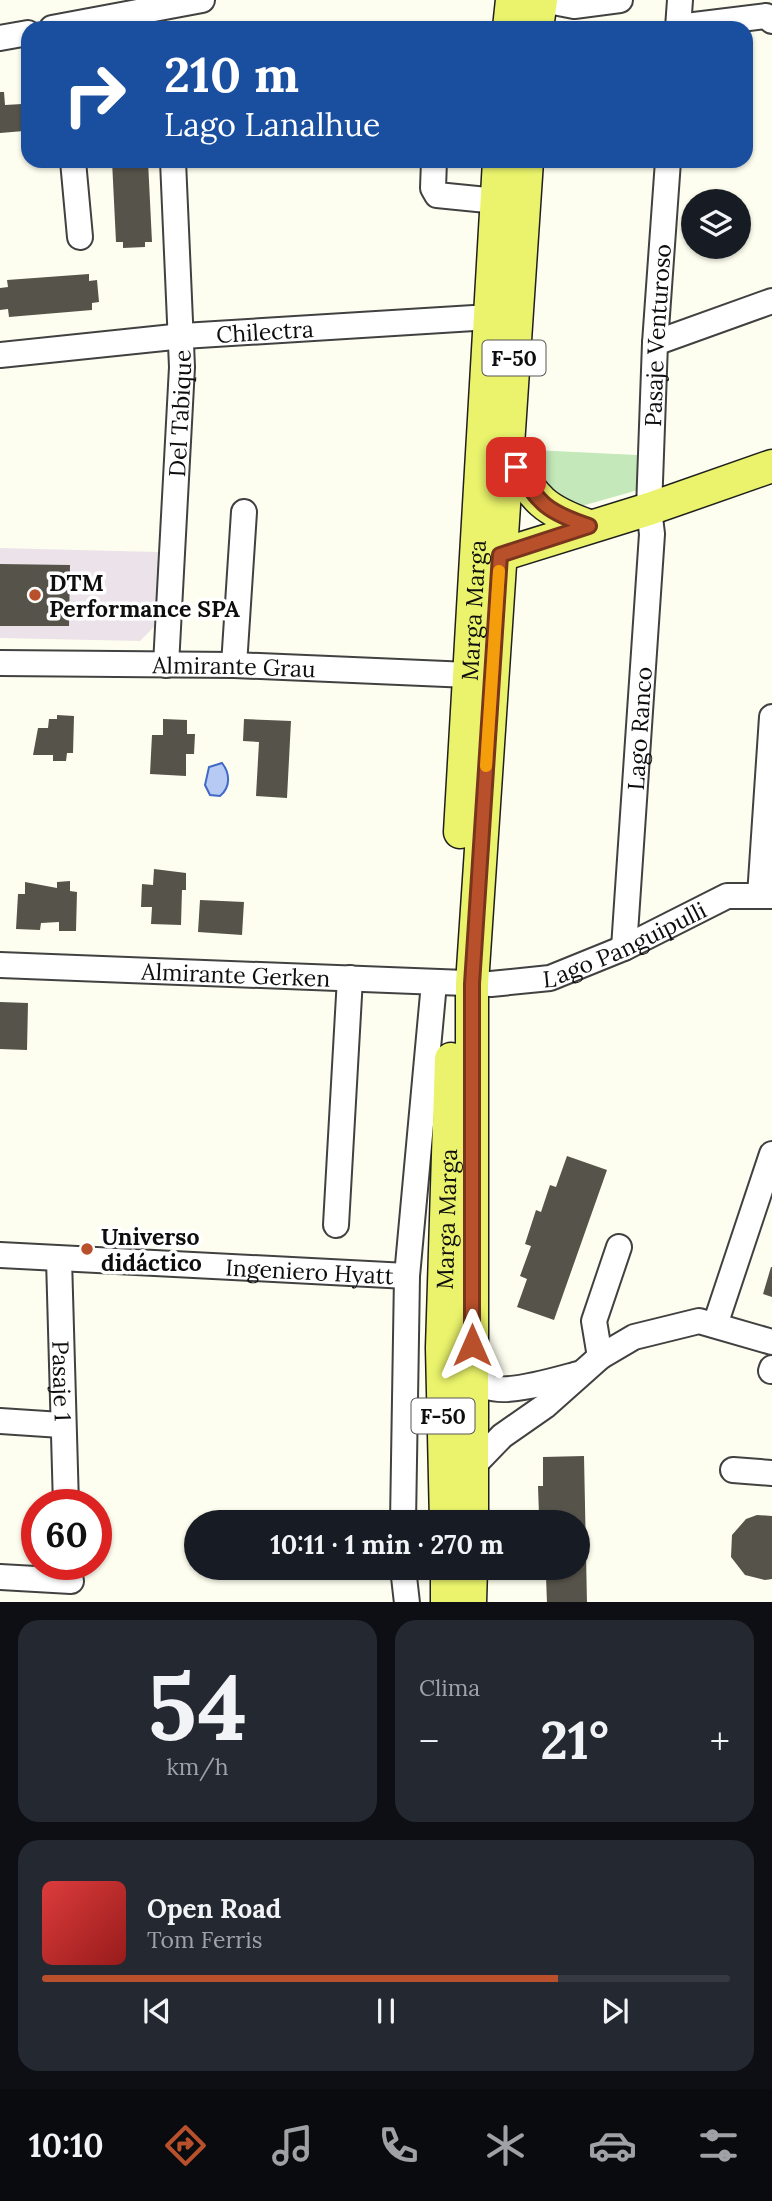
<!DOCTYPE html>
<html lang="es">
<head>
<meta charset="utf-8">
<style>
  :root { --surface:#171b24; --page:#242831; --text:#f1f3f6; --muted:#9ea1a6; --line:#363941; --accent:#b8502b }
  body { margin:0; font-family:Lora,serif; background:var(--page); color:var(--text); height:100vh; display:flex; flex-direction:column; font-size:26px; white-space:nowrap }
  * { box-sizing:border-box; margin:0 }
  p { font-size:23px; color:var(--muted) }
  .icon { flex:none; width:38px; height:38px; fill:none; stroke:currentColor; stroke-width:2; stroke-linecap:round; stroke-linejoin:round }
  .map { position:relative; height:1602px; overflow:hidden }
  .sheet { display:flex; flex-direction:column; gap:18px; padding:18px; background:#0d0f14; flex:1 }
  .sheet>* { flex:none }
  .top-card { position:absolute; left:21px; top:21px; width:732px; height:147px; border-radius:21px; box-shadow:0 2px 5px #0004; background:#1a4fa0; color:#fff; overflow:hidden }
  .controls { position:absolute; left:681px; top:189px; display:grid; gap:14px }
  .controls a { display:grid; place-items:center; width:70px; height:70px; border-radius:50%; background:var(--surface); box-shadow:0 2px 5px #0004; font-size:35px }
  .speed { position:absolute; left:21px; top:1489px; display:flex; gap:14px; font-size:35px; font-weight:700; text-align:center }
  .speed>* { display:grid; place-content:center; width:91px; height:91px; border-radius:50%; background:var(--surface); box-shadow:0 2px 5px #0004; line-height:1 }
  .speed .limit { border:10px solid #d22; background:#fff; color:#111 }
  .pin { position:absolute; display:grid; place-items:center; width:60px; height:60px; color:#fff; margin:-30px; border-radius:14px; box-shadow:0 4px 10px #0006 }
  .me { position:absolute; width:77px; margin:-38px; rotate:0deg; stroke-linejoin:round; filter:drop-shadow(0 0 5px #0008) }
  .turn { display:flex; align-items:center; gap:24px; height:147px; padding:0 28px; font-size:32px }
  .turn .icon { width:91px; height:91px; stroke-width:2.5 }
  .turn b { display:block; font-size:49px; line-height:60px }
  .big { font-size:52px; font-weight:800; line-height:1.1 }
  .sheet .card { flex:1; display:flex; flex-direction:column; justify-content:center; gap:10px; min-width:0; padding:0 24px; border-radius:21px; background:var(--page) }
  .sheet .dial { align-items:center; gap:0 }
  .dial b { font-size:91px; line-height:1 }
  .song { display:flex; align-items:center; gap:21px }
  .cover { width:84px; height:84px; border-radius:10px; background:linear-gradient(135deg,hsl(0 70% 55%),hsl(0 70% 35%)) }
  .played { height:7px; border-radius:4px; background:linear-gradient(90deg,var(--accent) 75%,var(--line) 75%) }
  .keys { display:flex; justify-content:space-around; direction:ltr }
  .heat { display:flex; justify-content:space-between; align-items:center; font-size:38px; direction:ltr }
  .sheet .tiles { flex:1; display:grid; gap:18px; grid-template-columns:1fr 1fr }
  .card:last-child { grid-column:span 2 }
  .trip { position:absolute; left:184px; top:1510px; width:406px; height:70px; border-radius:35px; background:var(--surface); box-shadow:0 2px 5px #0004; font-weight:800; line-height:70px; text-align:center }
  .tabs { display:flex; height:112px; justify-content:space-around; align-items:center; background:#090b0e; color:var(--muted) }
  .tabs .icon { width:49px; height:49px }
  .tabs .on { color:var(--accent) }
  .tabs b { font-size:32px; color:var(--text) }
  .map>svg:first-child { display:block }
  .industrial { fill:#ece3ea }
  .green { fill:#c4e8ba }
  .water { fill:#b6caf4; stroke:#4068c8; stroke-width:2 }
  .building { fill:#56534b }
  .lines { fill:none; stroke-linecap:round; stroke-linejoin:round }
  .minor-casing { stroke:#414141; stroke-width:28 }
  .major-casing { stroke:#1f1f1f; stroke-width:35 }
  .minor { stroke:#fff; stroke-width:24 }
  .major { stroke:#eaf36b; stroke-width:32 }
  .route-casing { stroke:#78341c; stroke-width:18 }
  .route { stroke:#b8502b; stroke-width:12 }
  .slow { stroke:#f59e0b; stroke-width:12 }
  .poi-dot { fill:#b8502b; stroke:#fff; stroke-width:2.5 }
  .labels { text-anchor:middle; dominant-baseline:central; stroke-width:7; stroke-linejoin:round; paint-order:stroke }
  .shield { fill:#fff; stroke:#565656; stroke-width:2 }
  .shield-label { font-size:21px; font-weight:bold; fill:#0e0e0e }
  .street-label { font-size:23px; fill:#0e0e0e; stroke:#fff }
  .poi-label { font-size:23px; font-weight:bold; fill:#0e0e0e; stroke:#fff; text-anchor:start }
</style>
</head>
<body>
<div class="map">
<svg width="772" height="1603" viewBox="0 0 772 1603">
  <rect width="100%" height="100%" fill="#fdfeef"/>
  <path class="industrial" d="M0,548L159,552L154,627L140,641L0,638Z"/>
  <path class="green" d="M533,450L637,455L638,490L578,507L549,498L538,476Z"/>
  <path class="water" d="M222,763C230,773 231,787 220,796L210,795L205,785L209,767Z"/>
  <path class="building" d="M0,92H4L5,105L22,104L24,131L0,133Z
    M112,161H148L152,242H145V247L123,248V242H116Z
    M89,274V281L97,280L99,302L92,303V310L9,317L8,309L0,310V288L8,287L7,280Z
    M0,564L70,565L69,626H0Z
    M57,715L74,716L73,753H67L66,761H53V755H33L38,728H48L49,719H57Z
    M163,719L187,720V734H195L194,754H186V776L150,774L152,735H163Z
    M244,719L291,721L287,798L256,796L259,742L243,741Z
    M154,869L186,873V890H182L181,925L151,924L152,907H141L142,884L153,885Z
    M70,881V891L77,892L76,931H59V922L41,923L40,930L16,929L18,894H25V882L57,888V882Z
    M200,900L244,902L242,935L198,932Z
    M0,1002L28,1003L27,1050L0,1049Z
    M567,1156L607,1170L554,1320L517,1307L527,1279L520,1276L531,1246L525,1244L536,1210L541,1212L550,1185L556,1187Z
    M771,1267H772V1297L763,1294Z
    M584,1456L587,1603H547L546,1577H541V1568H578V1522H534V1515H539L538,1486H543V1457Z
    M757,1515L772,1516V1579L765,1580L745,1575L731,1557L732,1535L746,1519Z"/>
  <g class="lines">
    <g class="minor-casing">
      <g id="minor">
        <path d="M543,0L574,6L620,0"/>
        <path d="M678,27L766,16L772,21"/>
        <path d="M52,28L202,0"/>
        <path d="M678,28L680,0"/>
        <path d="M0,38L28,33"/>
        <path d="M73,161L80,237"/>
        <path d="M434,161L433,188L437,195L497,201"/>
        <path d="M655,343L772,301"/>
        <path id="s1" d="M0,355L183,336L490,317"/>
        <path id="s2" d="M0,663L234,665L469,675"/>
        <path id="s3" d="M166,665L182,367L173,161"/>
        <path d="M234,665L244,512"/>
        <path d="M760,896L772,717"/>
        <path id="s4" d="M624,948L652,534L649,509L655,343L668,161"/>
        <path id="s5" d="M0,965L491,984L550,978L624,948L727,896H772"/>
        <path d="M336,1225L350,978"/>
        <path id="s6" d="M0,1255L407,1276"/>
        <path id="s7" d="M59,1259L66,1505"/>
        <path d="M715,1325L772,1154"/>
        <path d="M600,1357L594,1321L619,1247"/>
        <path d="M771,1371L772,1368"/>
        <path d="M472,1372C477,1376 483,1384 489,1387C507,1395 559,1379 578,1374"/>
        <path d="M0,1421L61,1425"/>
        <path d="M473,1466L502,1436L545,1406L600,1357L634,1337L699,1321L772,1342"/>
        <path d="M733,1470L772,1473"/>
        <path d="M403,1522L407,1276L434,983"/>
        <path d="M403,1568L407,1603"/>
        <path d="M0,1577L71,1581"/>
      </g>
    </g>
    <g class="major-casing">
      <g id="major">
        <path d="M509,28L512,0"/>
        <path d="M537,28L541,0"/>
        <path d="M507,453C535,497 538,508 589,526"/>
        <path d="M481,561L649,509L772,466"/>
        <path id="s8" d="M460,832L499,161"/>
        <path id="s9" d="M446,1522L442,1348L451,1059"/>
        <path d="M472,1522V984L527,161"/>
        <path d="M447,1568V1603"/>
        <path d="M470,1603L471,1568"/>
      </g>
    </g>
    <use href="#minor" class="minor"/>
    <use href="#major" class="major"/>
  </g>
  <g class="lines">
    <g class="route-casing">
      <path id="route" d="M472,1345V984L500,555L589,526C547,512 539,504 516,467"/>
    </g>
    <use href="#route" class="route"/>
    <path class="slow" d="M486,766L499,571"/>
  </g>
  <g class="poi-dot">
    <circle cx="35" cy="595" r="7"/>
    <circle cx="87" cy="1249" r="7"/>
  </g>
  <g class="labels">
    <g class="shield">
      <rect x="482.5" y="340.5" width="63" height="35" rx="5"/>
      <rect x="411.5" y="1398.5" width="63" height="35" rx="5"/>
    </g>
    <g class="shield-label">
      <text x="514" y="358">F-50</text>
      <text x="443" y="1416">F-50</text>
    </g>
    <g class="street-label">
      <text stroke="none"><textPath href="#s1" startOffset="266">Chilectra</textPath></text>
      <text stroke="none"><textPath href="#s4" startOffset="614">Pasaje Venturoso</textPath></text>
      <text stroke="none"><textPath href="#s3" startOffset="252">Del Tabique</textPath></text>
      <text stroke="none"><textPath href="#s8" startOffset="222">Marga Marga</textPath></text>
      <text stroke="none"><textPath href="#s2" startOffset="234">Almirante Grau</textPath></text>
      <text stroke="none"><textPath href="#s4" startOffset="220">Lago Ranco</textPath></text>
      <text stroke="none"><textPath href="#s5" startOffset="632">Lago Panguipulli</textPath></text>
      <text stroke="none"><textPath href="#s5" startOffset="236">Almirante Gerken</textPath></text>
      <text stroke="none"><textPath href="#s9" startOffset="303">Marga Marga</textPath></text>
      <text stroke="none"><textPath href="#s6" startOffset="310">Ingeniero Hyatt</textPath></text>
      <text stroke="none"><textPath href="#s7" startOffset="122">Pasaje 1</textPath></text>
    </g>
    <g class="poi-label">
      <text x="49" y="582">DTM<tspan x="49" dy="26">Performance SPA</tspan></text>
      <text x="101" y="1236">Universo<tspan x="101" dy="26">didáctico</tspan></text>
    </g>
  </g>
</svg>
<div class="controls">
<a><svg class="icon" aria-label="layers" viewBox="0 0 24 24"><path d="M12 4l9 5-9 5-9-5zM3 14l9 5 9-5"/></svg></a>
</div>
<div class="speed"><div class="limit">60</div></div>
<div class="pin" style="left:516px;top:467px;background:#d93025"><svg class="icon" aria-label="arrive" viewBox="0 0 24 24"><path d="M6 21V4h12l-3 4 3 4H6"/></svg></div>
<svg class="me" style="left:472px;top:1345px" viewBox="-20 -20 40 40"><path d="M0-17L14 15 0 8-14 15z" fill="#b8502b" stroke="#fff" stroke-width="4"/></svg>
<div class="trip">10:11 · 1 min · 270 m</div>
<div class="top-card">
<div class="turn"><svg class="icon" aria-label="right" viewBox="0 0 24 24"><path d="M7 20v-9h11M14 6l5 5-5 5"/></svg><div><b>210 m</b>Lago Lanalhue</div></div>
</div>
</div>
<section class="sheet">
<div class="tiles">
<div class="card dial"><b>54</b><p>km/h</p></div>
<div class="card"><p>Clima</p>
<div class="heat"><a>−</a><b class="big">21°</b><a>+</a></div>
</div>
<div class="card">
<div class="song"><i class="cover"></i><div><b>Open Road</b><p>Tom Ferris</p></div></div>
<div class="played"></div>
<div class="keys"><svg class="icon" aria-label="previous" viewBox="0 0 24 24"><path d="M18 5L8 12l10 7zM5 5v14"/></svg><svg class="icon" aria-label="pause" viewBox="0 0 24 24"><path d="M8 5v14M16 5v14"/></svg><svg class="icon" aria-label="next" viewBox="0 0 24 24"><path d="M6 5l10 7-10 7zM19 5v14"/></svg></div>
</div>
</div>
</section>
<nav class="tabs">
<b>10:10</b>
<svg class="icon on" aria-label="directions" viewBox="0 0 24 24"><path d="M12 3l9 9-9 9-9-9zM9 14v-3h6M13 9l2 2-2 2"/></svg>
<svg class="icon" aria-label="music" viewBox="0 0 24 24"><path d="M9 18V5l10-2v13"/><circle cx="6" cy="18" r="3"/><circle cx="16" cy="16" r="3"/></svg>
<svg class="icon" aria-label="phone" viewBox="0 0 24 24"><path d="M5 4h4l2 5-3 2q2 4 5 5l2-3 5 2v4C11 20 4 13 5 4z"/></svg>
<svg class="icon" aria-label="climate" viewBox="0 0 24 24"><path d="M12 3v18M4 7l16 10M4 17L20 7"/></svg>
<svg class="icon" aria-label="car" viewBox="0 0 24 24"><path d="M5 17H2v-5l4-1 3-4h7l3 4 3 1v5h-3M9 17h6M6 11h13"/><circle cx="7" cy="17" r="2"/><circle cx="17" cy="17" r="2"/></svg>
<svg class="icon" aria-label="filters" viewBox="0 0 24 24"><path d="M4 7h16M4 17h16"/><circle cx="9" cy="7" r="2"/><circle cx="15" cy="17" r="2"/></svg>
</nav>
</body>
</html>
